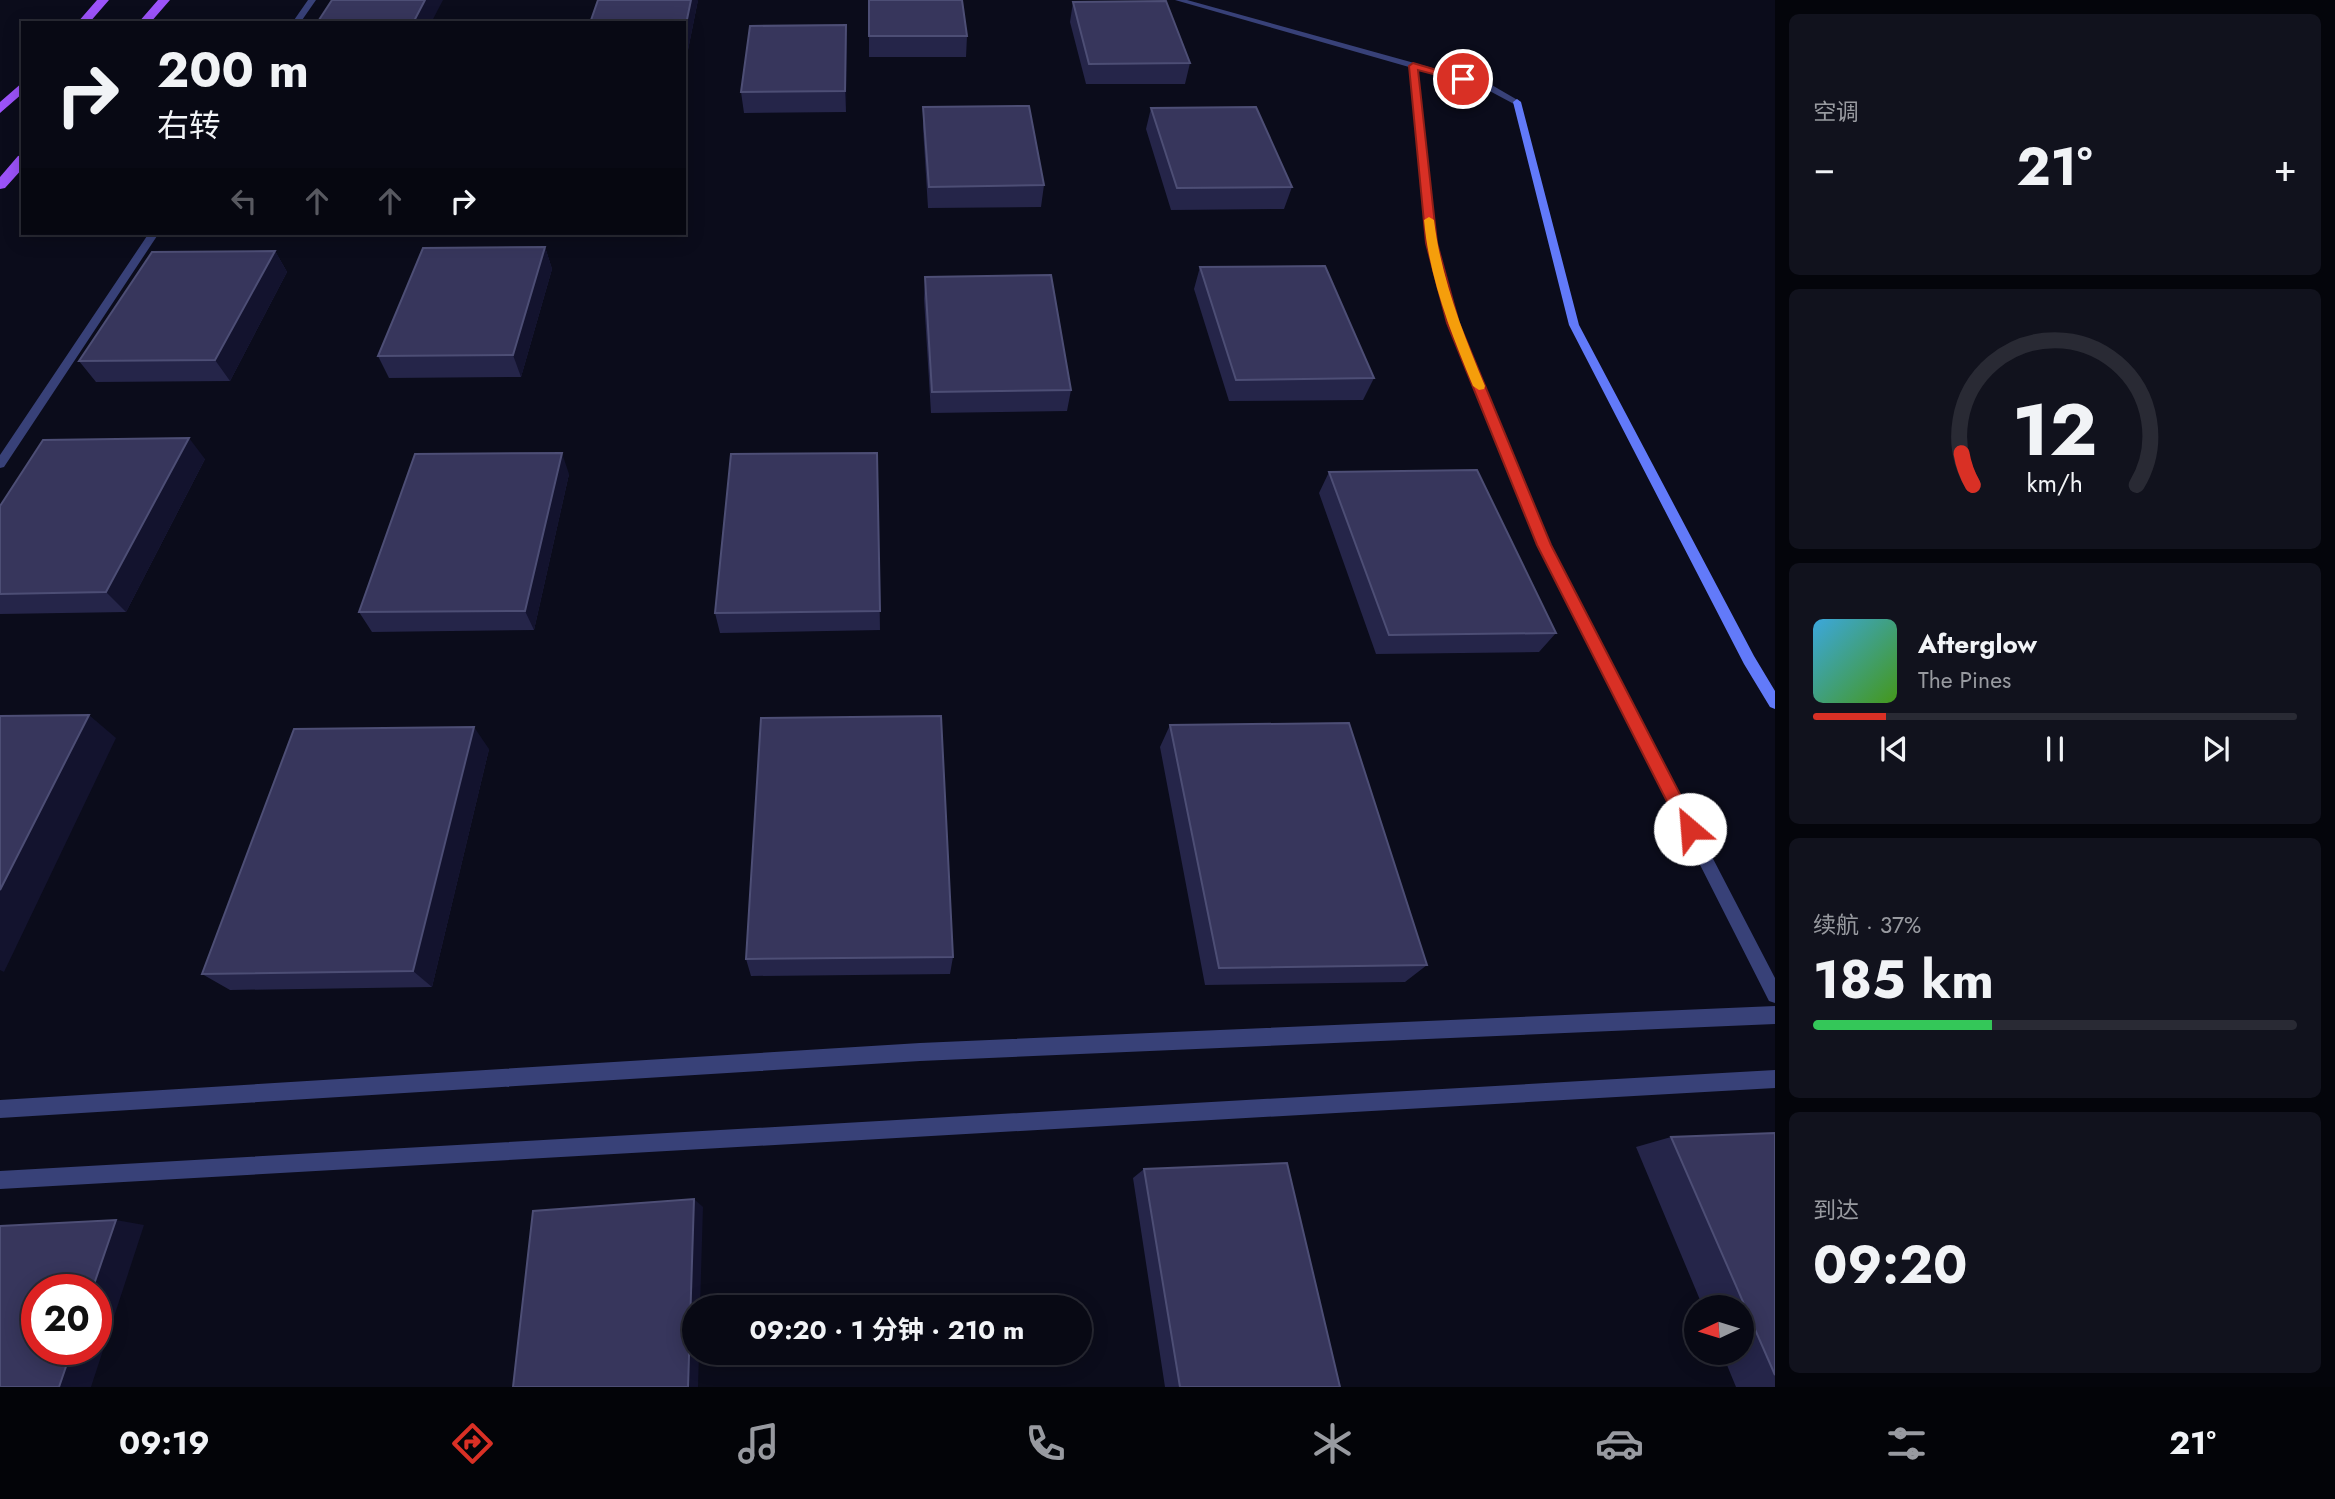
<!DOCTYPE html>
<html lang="zh">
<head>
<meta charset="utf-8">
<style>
  :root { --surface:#080914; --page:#11121d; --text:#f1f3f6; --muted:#989aa0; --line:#292a34; --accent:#d93025 }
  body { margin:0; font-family:Jost,"Noto Sans SC",sans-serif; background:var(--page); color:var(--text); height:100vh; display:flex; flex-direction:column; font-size:26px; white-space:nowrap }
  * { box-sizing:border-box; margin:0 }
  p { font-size:23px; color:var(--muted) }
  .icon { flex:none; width:38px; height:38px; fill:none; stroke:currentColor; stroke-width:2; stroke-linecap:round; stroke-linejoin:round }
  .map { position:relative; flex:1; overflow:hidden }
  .panel { display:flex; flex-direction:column; gap:14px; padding:14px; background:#04050b; width:560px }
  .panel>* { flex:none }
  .banner { position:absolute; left:21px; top:21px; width:665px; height:214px; border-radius:0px; box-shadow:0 4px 18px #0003,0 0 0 2px var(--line); background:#080914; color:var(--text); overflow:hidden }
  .needle { width:46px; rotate:266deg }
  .fabs { position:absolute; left:1684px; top:1295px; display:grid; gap:14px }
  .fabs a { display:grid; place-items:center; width:70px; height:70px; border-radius:50%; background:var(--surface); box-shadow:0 4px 18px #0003,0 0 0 2px var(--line); font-size:35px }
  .speed { position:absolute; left:21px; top:1274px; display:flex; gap:14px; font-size:35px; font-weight:700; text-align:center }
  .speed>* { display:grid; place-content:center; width:91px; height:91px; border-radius:50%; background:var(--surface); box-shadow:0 4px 18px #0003,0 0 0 2px var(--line); line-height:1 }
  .speed .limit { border:10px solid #d22; background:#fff; color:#111 }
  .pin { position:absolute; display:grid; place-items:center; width:60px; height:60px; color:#fff; margin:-30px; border:4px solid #fff; border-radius:50%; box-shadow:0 2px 7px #0007 }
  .me { position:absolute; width:77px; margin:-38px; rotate:333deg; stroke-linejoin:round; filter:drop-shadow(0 0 5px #0008) }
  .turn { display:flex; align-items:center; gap:24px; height:147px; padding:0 21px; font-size:32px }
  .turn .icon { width:91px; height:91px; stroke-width:2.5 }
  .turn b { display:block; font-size:49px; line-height:60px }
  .lanes { display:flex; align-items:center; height:66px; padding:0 21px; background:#0003; justify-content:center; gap:35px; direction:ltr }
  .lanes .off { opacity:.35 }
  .big { font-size:52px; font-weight:700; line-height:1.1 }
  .panel .widget { flex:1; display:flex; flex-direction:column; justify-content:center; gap:10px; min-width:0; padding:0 24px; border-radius:10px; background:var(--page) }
  .panel .dial { align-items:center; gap:0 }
  .dial svg { height:182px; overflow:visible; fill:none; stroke:var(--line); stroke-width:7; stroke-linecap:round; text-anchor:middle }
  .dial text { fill:var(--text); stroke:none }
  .song { display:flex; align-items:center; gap:21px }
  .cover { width:84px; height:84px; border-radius:10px; background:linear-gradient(135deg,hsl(200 70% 55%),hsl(100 70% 35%)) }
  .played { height:7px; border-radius:4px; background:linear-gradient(90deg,var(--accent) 15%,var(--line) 15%) }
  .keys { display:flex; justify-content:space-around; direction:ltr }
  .heat { display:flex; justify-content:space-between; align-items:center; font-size:38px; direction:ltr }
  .charge { height:10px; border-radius:5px; background:linear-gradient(90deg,#34c759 37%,var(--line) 0) }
  .trip { position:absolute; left:682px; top:1295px; width:410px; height:70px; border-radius:35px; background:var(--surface); box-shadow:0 4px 18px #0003,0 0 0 2px var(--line); font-weight:700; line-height:70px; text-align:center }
  .tab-bar { display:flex; height:112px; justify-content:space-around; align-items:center; background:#030408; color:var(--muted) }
  .tab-bar .icon { width:49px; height:49px }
  .tab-bar .selected { color:var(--accent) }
  .tab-bar b { font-size:32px; color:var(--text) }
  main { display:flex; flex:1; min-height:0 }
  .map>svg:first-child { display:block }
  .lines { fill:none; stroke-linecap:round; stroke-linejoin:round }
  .lane { fill:#384178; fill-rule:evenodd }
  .secondary { fill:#627af9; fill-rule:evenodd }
  .primary { fill:#9c53f9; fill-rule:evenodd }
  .wall { fill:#252549 }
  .shaded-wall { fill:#13132e }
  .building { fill:#37365c; stroke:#4d4e75; stroke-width:2 }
  .route { fill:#d93025; stroke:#8d1f18; stroke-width:2 }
  .slow { fill:#f59e0b }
</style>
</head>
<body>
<main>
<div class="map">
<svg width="1775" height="1387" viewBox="0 0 1775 1387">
  <rect width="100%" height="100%" fill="#0b0c1b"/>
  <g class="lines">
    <path class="lane" d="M308,0H316L300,23H292Z
      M1175,0H1187L1490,84L1521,102L1514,104L1484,88L1417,69L1436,242L1458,323L1550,545L1775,978V1003L1769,1001L1538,545L1448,323L1426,242L1409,67Z
      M149,233H159L4,467L0,468V455Z
      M1775,1006V1024L920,1061L0,1118V1100L920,1043Z
      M1775,1070V1088L0,1189V1171Z"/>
    <path class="secondary" d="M1517,99L1521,102L1579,325L1754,656L1775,691V709L1770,707L1744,664L1569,325L1513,102Z"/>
    <path class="primary" d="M97,0H109L89,23H77Z
      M158,0H170L150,23H138Z
      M23,82V93L0,113V102Z
      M23,155V168L5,188L0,189V177L18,156Z"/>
  </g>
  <path class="wall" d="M698,0L688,50H684V23Z
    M869,0L967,36L966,57H869Z
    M1073,2L1190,63L1185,84H1086L1070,22Z
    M846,25V112L744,113L741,92Z
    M923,107L1044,185L1041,207L928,208L923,128Z
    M1151,108L1292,187L1284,209L1171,210L1146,129Z
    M545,247L552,269L521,377L389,378L378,356Z
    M275,251L287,272L230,381L96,382L79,361Z
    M1200,267L1374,378L1363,400L1229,401L1194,289Z
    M925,277L1071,390L1067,411L931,413L924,299Z
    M877,453L880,630L720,633L715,613Z
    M205,459L126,612L0,614V506Z
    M1329,472L1556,633L1539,652L1376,654L1319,493Z
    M569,474L534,630L372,632L359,612Z
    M1170,725L1427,965L1405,982L1205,985L1160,747Z
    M489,749L432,987L230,990L202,974Z
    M953,957L950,974L751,976L746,959Z
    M1775,1133V1387H1736L1722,1353H1741V1307H1703L1636,1147L1671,1137Z
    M1144,1169L1340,1387H1165L1133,1178Z"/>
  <path class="shaded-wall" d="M425,0H443L431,23H413Z
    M691,0H698L688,50L685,29Z
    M846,25L847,46L846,112L845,91Z
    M545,247L552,269L521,377L513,355Z
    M275,251L287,272L230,381L215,360Z
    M189,438L205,459L126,612L106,592Z
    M562,453L569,474L534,630L525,611Z
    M89,715L116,738L4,972L0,970V890Z
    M474,727L489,749L432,987L413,971Z
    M694,1199L703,1207L700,1307H695V1353H699L698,1387H688Z
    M116,1220L144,1225L91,1387H59L72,1349H96V1290H92Z"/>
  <path class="building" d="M332,0H425L413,23H317Z
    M598,0H691L685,29L684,23H590Z
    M869,0H962L967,36H869Z
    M1166,1L1190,63L1089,64L1073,2Z
    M846,25L845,91L741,92L750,26Z
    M1029,106L1044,185L929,187L923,107Z
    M1256,107L1292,187L1177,188L1151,108Z
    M545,247L513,355L378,356L423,248Z
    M275,251L215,360L79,361L152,252Z
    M1325,266L1374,378L1236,380L1200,267Z
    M1051,275L1071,390L932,392L925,277Z
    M189,438L106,592L0,594V506L43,440Z
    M562,453L525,611L359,612L415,454Z
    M877,453L880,611L715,613L731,454Z
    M1477,470L1556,633L1389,635L1329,472Z
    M89,715L0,890V716Z
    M941,716L953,957L746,959L761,718Z
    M1349,723L1427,965L1219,968L1170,725Z
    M474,727L413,971L202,974L294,729Z
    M1775,1133V1375L1671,1137Z
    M1287,1163L1340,1387H1180L1144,1169Z
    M694,1199L688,1387H513L533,1211Z
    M116,1220L92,1290H37V1349H72L59,1387H0V1226Z"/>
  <path class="route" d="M1413,63L1467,79L1463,82L1418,70L1437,243L1459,323L1551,545L1698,829L1696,835L1690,837L1684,835L1537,545L1447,323L1426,243L1409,66Z"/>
  <path class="slow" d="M1429,217L1434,220C1441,278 1463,333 1485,386L1484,389L1479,390L1473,386C1451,333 1429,278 1424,220Z"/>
</svg>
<div class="fabs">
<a><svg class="needle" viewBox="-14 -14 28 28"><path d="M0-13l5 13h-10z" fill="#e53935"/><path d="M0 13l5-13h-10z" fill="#989aa0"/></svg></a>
</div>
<div class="speed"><div class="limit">20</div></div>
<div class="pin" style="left:1463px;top:79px;background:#d93025"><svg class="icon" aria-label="arrive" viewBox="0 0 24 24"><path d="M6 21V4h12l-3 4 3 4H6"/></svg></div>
<svg class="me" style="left:1690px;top:829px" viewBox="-20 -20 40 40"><circle r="19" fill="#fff"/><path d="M0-13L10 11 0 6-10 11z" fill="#d93025"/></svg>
<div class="trip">09:20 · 1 分钟 · 210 m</div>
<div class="banner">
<div class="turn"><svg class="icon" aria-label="right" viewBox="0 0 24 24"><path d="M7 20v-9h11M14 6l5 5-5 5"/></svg><div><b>200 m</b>右转</div></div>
<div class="lanes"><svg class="icon off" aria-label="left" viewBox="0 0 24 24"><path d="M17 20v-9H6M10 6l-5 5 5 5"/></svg><svg class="icon off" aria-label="ahead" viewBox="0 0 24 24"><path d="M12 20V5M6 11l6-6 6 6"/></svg><svg class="icon off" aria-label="ahead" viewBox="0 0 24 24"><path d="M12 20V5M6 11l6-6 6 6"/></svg><svg class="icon" aria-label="right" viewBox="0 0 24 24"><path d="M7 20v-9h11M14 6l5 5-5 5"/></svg></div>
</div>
</div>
<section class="panel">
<div class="widget"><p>空调</p>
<div class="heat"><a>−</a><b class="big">21°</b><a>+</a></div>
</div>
<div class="widget dial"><svg viewBox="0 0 100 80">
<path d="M14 69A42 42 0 1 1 86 69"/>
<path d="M14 69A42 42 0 0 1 9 55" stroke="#d93025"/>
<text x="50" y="56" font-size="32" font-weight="700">12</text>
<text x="50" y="72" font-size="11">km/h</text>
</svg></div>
<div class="widget">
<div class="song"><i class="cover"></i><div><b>Afterglow</b><p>The Pines</p></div></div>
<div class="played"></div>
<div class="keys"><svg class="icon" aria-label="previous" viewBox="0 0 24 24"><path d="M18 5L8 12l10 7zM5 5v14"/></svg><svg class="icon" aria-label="pause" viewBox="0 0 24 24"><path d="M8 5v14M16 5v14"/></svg><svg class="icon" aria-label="next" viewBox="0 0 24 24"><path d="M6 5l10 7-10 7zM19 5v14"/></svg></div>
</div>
<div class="widget"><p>续航 · 37%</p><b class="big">185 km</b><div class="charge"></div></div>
<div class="widget"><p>到达</p><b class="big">09:20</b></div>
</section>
</main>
<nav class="tab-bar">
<b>09:19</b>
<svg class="icon selected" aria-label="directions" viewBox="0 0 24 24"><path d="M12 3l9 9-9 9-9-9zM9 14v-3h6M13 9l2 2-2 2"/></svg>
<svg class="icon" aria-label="music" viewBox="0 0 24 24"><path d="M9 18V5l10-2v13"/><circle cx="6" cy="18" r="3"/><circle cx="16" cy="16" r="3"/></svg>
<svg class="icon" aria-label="phone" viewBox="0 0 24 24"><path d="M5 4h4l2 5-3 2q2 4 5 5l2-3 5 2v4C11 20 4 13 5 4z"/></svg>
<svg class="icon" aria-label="climate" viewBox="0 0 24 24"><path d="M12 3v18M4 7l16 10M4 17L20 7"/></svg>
<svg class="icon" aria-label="car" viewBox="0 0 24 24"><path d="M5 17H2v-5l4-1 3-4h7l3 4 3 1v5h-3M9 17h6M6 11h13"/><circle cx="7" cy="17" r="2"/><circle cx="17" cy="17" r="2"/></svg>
<svg class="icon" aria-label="filters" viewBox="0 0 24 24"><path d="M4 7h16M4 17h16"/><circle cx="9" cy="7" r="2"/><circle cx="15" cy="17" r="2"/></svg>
<b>21°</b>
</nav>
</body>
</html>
